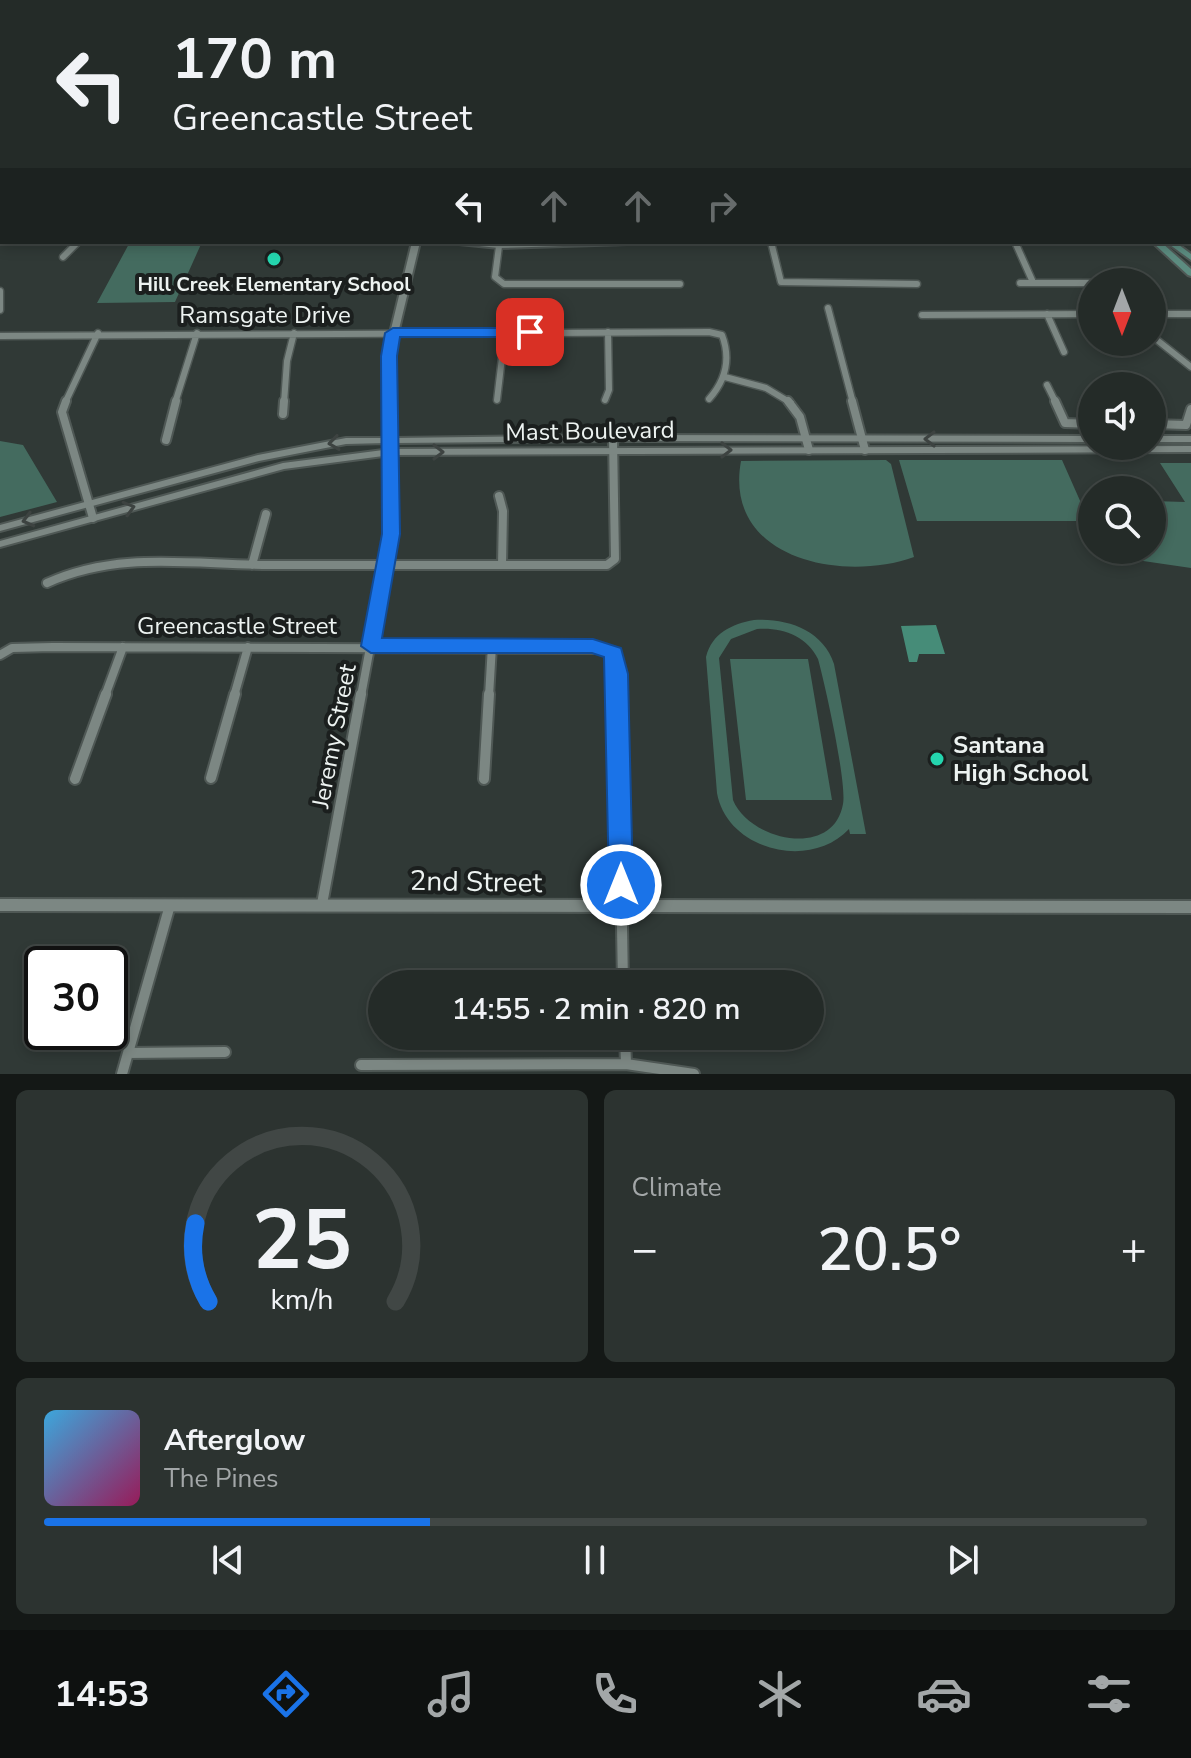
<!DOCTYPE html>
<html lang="en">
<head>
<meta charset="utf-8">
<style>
  :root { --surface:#242b28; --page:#2c3330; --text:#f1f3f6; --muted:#a3a7a8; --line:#414745; --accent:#1a73e8 }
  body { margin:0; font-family:"Nunito Sans",sans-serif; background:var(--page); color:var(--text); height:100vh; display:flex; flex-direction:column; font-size:30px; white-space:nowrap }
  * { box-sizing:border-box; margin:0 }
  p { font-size:26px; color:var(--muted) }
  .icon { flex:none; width:44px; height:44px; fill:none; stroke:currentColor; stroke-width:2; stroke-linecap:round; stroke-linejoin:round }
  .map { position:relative; height:1074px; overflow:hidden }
  .side { display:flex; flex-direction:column; gap:16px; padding:16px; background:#141816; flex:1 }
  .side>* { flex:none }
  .top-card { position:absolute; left:0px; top:0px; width:1192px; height:244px; box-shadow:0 4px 12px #0003,0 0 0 2px var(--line); background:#242b28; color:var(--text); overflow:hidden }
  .needle { width:52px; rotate:180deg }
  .tools { position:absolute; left:1078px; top:268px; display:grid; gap:16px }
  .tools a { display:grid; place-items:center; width:88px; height:88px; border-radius:50%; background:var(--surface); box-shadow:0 4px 12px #0003,0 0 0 2px var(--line); font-size:40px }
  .speed { position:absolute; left:24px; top:946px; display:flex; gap:16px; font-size:40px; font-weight:700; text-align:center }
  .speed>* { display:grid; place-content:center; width:104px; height:104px; border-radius:50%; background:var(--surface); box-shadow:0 4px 12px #0003,0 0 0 2px var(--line); line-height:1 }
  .speed .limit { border:4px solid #111; border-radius:12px; background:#fff; color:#111 }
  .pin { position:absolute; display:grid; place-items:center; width:68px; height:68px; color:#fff; margin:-34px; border-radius:16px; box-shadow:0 4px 12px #0006 }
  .me { position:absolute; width:88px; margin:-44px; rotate:0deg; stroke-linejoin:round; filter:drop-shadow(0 0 6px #0008) }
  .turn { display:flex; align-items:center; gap:28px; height:168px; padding:0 40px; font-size:36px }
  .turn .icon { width:104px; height:104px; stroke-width:2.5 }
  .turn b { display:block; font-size:56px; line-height:68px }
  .lanes { display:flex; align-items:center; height:76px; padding:0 40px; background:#0003; justify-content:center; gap:40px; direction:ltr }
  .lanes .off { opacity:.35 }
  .big { font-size:60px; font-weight:600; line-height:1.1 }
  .side .widget { flex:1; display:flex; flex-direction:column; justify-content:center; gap:12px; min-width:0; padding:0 28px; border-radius:12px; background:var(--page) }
  .side .dial { align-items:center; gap:0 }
  .dial svg { height:208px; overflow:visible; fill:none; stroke:var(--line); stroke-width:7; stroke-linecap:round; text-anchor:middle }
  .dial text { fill:var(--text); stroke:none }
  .song { display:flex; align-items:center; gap:24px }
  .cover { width:96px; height:96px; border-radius:12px; background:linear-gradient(135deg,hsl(200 70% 55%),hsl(330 70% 35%)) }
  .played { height:8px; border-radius:4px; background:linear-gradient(90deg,var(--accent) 35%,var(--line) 35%) }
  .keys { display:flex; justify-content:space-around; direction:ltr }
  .heat { display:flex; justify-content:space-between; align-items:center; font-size:44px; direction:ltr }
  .side .tiles { flex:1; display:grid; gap:16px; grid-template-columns:1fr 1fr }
  .widget:last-child { grid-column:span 2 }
  .trip { position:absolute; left:368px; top:970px; width:456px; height:80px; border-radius:40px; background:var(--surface); box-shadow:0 4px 12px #0003,0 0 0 2px var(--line); font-weight:600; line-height:80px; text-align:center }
  .dock { display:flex; height:128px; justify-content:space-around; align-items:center; background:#0e1110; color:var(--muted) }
  .dock .icon { width:56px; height:56px }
  .dock .selected { color:var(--accent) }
  .dock b { font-size:36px; color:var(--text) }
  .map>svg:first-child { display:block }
  .green { fill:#446b5f; fill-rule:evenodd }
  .water { fill:#468c78 }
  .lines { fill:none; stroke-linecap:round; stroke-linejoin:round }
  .minor-far3-casing { stroke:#4f5855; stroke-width:7 }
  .minor-far2-casing { stroke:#4f5855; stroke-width:9 }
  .minor-far1-casing { stroke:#4f5855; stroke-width:12 }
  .minor-casing { stroke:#4f5855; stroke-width:14 }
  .tertiary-casing { stroke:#4f5855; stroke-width:4 }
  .secondary-casing { stroke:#4f5855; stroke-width:4 }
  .motorway-casing { stroke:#4f5855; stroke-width:4 }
  .minor-far3 { stroke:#7c8783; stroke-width:5 }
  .minor-far2 { stroke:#7c8783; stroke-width:6 }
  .minor-far1 { stroke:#7c8783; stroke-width:8 }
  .minor { stroke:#7c8783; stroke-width:10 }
  .tertiary { fill:#7c8783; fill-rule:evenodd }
  .secondary { fill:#5c8c80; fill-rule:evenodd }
  .motorway { fill:#13967a; fill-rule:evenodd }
  .oneway { stroke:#3d4341 }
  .route { fill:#1a73e8; stroke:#114b97; stroke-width:2 }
  .poi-dot { fill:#24d5ae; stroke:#1b1f1e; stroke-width:3 }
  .labels { text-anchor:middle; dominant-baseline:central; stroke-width:8; stroke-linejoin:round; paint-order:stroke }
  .far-poi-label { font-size:20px; font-weight:bold; fill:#edf3f1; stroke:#1b1f1e }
  .street-label { font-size:24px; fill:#edf3f1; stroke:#1b1f1e }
  .poi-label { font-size:24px; font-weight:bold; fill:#edf3f1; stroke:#1b1f1e; text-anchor:start }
  .near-street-label { font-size:28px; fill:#edf3f1; stroke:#1b1f1e }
</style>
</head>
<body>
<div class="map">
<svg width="1191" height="1074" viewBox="0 0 1191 1074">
  <rect width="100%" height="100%" fill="#303936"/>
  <path class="green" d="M130,242H202L175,302L97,303Z
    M0,441L23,445L57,502L0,517Z
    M886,460L891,464L914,557C842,583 723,559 741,461Z
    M899,460H1062L1089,521H917Z
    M1160,463H1191V568L1109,556V550H1152V501L1185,502Z
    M754,620C787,618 823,630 834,664L866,834H850L849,829C810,871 727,850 717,793L706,657C712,633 732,624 754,620ZM757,629C782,627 807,636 818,659C825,684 847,783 843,804C833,860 749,840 733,800L719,658L731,639Z
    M730,659H808L832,800H746Z"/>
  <path class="water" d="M936,625L945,654H919L917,662H909L901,626Z"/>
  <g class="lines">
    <g class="minor-far3-casing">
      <path id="minor-far3" d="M151,0L154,2"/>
    </g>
    <g class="minor-far2-casing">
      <path id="minor-far2" d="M0,240L2,237
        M771,242L781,282L917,284
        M1015,242L1032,280
        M499,246L495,277L504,284H680
        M63,257L78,242
        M1020,283H1092
        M0,291V310
        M828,308L853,403
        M1047,314L1064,352
        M1152,314H1191
        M922,315L1092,314
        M0,336L709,332L722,335C731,359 726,380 709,399
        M1152,336L1191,367
        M725,377L766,388L791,403
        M1047,385L1056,403
        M497,400L505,332
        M605,400L609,390L608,332
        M65,403L98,333
        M175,403L197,333
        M284,403L287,361L294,333"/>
    </g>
    <g class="minor-far1-casing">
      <path id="minor-far1" d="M66,401L62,412L93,518
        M788,401L800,417L809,450
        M852,401L865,450
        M1055,401L1065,423L1092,424
        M283,414L284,401
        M1152,424L1186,425L1191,409
        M166,440L176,401
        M499,496L503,511L502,565
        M252,565L266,514
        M47,583C119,550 194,565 270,565C382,565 495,565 607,565L615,559L613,438
        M0,655L12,648L53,647L606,649L614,653L618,696
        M105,696L123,647
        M234,696L248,647
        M361,696L391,534V452
        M489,696L492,646"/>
    </g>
    <g class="minor-casing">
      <path id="minor" d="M618,694L623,984
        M211,778L235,694
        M75,779L106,694
        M484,779L489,694
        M322,904L361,694
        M625,1036L626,1064
        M128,1053L225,1052
        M361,1065L626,1064L694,1074
        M122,1074L170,905"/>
    </g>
    <g class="tertiary-casing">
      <path id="tertiary" d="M63,0H72L67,2H58Z
        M0,15H2V19H0Z
        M1190,97H1191V101H1190Z
        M412,242H420L393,354L395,438L613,435L1092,436V442L613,441L396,443L394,447H388L386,443L346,444L259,461L0,531V525L258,455L346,438H386L385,354Z
        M455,242L499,244L631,242L627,244L499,248L459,244Z
        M1152,436H1191V442H1152Z
        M1191,446V452L391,455L284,469L0,547V541L283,463L391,449Z
        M0,899L1191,901V913L0,911Z"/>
    </g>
    <g class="secondary-casing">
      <path id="secondary" d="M891,0H898L900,2H893Z
        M1152,242H1161L1191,269V276L1188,275Z
        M1166,242H1175L1191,254V260Z"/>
    </g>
    <g class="motorway-casing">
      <path id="motorway" d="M8,0H23L7,2Z"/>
    </g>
    <use href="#minor-far3" class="minor-far3"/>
    <use href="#minor-far2" class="minor-far2"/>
    <use href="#minor-far1" class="minor-far1"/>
    <use href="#minor" class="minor"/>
    <use href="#tertiary" class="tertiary"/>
    <use href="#secondary" class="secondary"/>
    <use href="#motorway" class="motorway"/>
  </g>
  <defs><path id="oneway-chevron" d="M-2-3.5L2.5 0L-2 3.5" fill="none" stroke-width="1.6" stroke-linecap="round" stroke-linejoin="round" transform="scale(2)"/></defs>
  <g class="oneway">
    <use href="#oneway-chevron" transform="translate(930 439) rotate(-180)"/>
    <use href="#oneway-chevron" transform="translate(334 443) rotate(172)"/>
    <use href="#oneway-chevron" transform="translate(726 450)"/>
    <use href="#oneway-chevron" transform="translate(438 452)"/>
    <use href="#oneway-chevron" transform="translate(129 508) rotate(-16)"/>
    <use href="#oneway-chevron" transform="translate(28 520) rotate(165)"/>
  </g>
  <path class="route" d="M393,328H530L537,332L530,337H400L397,356L400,534L382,638L593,639L621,648L628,674L633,885L629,892L621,895L612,892L609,885L604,657L592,653H371L361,646L382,534L381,356L385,333Z"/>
  <g class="poi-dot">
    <circle cx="274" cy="259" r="8"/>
    <circle cx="937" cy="759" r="8"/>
  </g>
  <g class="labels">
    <g class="far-poi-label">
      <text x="274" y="284">Hill Creek Elementary School</text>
    </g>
    <g class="street-label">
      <text x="265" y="315">Ramsgate Drive</text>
      <text transform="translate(590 431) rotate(-1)">Mast Boulevard</text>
      <text x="237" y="626">Greencastle Street</text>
      <text transform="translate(334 736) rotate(-79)">Jeremy Street</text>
    </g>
    <g class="poi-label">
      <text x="953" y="745">Santana<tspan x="953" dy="28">High School</tspan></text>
    </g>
    <g class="near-street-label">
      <text transform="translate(476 882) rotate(1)">2nd Street</text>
    </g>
  </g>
</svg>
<div class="tools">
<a><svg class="needle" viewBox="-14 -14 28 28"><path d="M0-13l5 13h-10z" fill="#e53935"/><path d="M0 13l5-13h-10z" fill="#a3a7a8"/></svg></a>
<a><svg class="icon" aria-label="sound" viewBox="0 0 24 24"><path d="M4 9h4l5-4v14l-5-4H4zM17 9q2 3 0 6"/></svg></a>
<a><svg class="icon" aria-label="search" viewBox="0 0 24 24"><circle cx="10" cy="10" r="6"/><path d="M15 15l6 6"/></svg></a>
</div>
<div class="speed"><div class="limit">30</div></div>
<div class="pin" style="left:530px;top:332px;background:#d93025"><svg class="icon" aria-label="arrive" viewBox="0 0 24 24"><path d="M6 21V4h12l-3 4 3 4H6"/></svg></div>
<svg class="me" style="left:621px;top:885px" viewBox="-20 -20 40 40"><circle r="17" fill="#1a73e8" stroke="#fff" stroke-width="3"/><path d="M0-11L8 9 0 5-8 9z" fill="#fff"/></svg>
<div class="trip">14:55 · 2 min · 820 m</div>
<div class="top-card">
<div class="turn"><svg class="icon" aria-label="left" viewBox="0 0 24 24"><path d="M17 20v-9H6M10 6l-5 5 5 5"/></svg><div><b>170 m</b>Greencastle Street</div></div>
<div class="lanes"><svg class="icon" aria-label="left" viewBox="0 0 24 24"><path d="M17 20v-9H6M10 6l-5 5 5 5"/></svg><svg class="icon off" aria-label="ahead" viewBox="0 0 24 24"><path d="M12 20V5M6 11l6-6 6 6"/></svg><svg class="icon off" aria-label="ahead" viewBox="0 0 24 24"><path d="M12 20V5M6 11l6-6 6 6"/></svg><svg class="icon off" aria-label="right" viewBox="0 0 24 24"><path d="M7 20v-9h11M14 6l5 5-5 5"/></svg></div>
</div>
</div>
<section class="side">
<div class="tiles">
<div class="widget dial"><svg viewBox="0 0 100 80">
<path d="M14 69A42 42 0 1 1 86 69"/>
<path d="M14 69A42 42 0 0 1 9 39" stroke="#1a73e8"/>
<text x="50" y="56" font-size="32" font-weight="700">25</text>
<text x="50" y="72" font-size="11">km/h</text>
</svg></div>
<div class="widget"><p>Climate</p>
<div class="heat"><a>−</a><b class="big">20.5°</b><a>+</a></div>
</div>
<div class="widget">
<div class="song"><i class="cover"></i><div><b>Afterglow</b><p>The Pines</p></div></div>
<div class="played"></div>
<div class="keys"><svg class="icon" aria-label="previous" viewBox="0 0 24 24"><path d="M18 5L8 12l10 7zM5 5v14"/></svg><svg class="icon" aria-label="pause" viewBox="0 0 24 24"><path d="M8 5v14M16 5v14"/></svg><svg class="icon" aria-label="next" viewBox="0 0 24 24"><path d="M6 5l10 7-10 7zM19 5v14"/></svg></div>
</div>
</div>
</section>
<nav class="dock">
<b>14:53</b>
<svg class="icon selected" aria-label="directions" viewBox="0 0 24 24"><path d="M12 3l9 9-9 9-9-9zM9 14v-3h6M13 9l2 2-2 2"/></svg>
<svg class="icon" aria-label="music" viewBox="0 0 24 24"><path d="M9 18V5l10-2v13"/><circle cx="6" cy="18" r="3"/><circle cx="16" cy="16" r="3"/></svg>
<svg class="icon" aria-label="phone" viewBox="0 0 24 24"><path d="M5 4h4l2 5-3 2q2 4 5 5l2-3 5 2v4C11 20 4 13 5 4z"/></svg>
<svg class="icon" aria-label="climate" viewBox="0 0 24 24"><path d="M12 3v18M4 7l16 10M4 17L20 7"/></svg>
<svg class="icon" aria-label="car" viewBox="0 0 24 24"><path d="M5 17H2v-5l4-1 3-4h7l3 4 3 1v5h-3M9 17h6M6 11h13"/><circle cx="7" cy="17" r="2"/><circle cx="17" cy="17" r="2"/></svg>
<svg class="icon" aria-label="filters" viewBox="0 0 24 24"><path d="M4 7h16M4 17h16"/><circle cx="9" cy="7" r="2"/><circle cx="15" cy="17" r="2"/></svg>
</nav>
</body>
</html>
